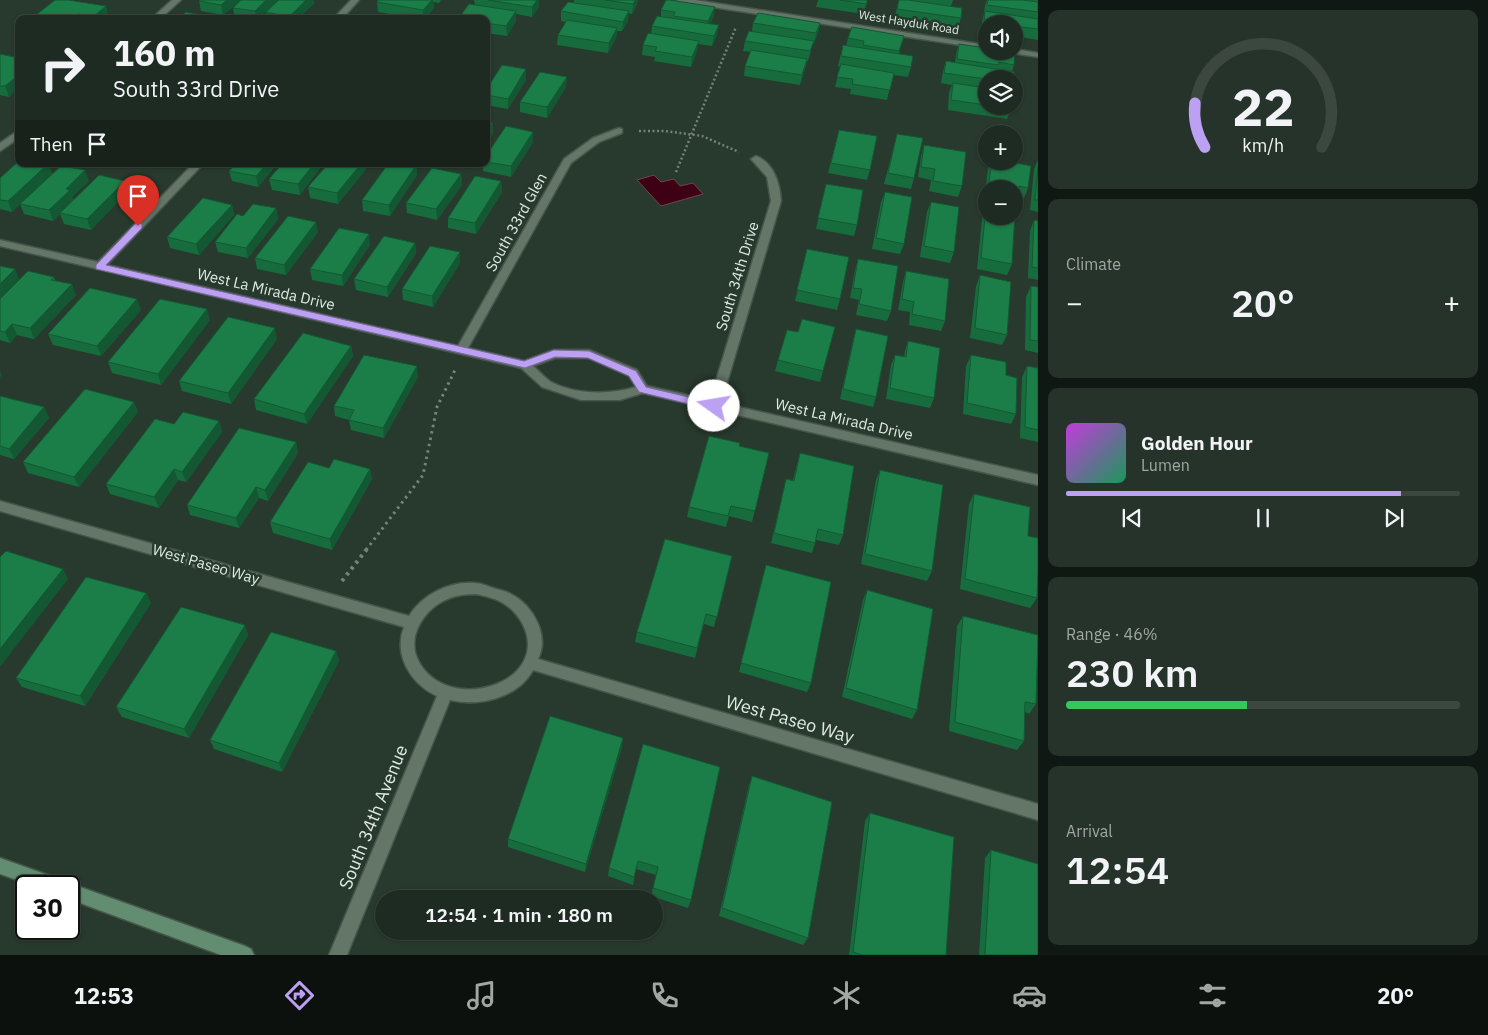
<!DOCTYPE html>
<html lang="en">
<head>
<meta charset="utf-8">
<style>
  :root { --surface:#1e2b22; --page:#26332a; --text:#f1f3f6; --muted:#a1a7a5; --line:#3c4740; --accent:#bca0f2 }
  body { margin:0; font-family:"IBM Plex Sans",sans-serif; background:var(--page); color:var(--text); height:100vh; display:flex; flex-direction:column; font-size:19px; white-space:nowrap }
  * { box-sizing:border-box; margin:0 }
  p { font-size:16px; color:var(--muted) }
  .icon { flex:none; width:28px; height:28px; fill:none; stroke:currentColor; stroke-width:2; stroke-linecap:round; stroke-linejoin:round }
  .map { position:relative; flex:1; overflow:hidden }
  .drawer { display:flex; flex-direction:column; gap:10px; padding:10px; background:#101813; width:450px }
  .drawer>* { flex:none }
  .hud { position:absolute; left:15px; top:15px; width:475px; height:152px; border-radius:10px; box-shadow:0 1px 4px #0004,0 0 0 1px var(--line); background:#1e2b22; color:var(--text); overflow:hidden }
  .fabs { position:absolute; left:978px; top:15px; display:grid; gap:10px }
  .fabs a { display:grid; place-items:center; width:45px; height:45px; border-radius:50%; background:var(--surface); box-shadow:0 1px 4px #0004,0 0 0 1px var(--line); font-size:25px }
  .speed { position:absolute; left:15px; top:875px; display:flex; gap:10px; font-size:25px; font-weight:700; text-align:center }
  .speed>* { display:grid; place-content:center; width:65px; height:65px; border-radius:50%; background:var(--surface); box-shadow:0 1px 4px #0004,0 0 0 1px var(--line); line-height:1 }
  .speed .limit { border:2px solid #111; border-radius:8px; background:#fff; color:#111 }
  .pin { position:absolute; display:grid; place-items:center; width:42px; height:42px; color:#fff; margin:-51px -21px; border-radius:50% 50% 50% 0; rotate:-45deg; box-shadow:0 0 5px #0007 }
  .pin .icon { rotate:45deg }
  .me { position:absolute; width:55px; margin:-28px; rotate:283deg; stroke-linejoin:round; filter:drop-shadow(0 0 4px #0008) }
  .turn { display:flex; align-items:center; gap:18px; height:105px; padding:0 15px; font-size:22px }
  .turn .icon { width:65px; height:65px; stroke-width:2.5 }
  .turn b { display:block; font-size:35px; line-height:42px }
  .then { display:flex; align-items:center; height:48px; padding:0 15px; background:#0003; gap:10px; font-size:19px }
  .big { font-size:38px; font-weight:600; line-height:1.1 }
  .drawer .tile { flex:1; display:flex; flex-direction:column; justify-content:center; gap:8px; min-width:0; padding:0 18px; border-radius:10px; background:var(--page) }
  .drawer .dial { align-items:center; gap:0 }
  .dial svg { height:130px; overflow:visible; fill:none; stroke:var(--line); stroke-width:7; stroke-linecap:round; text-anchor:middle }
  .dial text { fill:var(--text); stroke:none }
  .song { display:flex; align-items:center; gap:15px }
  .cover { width:60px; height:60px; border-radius:8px; background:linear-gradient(135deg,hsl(290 70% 55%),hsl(150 70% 35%)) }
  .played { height:5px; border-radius:2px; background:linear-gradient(90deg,var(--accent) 85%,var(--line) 85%) }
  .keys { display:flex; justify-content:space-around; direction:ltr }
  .heat { display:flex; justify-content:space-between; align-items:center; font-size:28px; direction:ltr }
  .charge { height:8px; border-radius:4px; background:linear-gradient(90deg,#34c759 46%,var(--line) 0) }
  .trip { position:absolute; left:375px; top:890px; width:288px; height:50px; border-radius:25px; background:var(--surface); box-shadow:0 1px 4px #0004,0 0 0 1px var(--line); font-weight:600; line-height:50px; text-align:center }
  .menu { display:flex; height:80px; justify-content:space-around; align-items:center; background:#0c110e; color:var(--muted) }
  .menu .icon { width:35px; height:35px }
  .menu .selected { color:var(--accent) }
  .menu b { font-size:22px; color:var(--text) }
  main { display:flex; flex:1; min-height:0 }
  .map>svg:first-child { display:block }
  .water { fill:#3e0014; stroke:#6e4652 }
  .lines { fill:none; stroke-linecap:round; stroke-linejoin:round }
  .minor-casing { stroke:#46554a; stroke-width:3 }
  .secondary-casing { stroke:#46554a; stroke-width:3 }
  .path-far2 { stroke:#748278; stroke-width:2.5; stroke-dasharray:2 2.5; stroke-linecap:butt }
  .path-far1 { stroke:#748278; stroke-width:3; stroke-dasharray:2.5 4; stroke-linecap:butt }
  .path { stroke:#748278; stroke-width:4; stroke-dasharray:3 4.5; stroke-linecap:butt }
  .minor { fill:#637668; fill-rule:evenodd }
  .secondary { fill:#628d70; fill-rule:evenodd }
  .wall { fill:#176c3e }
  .shaded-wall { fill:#135832 }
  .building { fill:#1b7e48; stroke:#135832 }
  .route { fill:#bca0f2; stroke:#7a689d }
  .labels { text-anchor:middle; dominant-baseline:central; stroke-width:5; stroke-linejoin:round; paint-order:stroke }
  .far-street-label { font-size:12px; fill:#dfeae2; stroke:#28392d }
  .street-label { font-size:15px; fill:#dfeae2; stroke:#28392d }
  .near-street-label { font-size:18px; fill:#dfeae2; stroke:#28392d }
</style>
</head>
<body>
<main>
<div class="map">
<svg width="1038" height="955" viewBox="0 0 1038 955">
  <rect width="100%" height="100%" fill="#28392d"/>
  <path class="water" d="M654,175L661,182L674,179L680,186L693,183L703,194L661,206L637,180Z"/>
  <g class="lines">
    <g class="minor-casing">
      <path id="minor" d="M172,0H181L160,19H151Z
        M351,0H359L342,19H333Z
        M676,0H695L986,45V49L680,2Z
        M1014,49L1038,53V57L1011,53L1010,51H1014Z
        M619,128L622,129V133L599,142L571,163L468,348L524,361L554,350H589L637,370L647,386L710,400L771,201L767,177L751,159L756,156C774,163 780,184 781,201L721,403L1038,475V485L643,393L620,400H581L542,387L521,368L0,246V240L98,262L193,164H203L107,265L458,346L564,159L593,138ZM555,358H588L629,376L636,387C609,395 577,395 551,382C545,378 539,371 533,366Z
        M19,130V138L0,151V143Z
        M0,501L409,616C422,595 449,581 475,583C481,583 487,586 493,588C499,590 506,591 511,594C533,605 550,636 538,659L1038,804V820L533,670C518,698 479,707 450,700L347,955H329L437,696C411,684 393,655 404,627L0,511ZM476,594C484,596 494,598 501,602C511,607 520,617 524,627C549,684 448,715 419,662C405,637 425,607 450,598C458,595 467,594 476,594Z"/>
    </g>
    <g class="secondary-casing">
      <path id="secondary" d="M0,858L62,880L64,885L69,883L245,946L251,949L254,955H221L69,899V886H34L0,874Z"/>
    </g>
    <path class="path-far2" d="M639,131H665L702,136L739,152
      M676,172L736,27"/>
    <path class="path-far1" d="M366,550L423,475L437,407L455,370"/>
    <path class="path" d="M342,581L367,549"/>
    <use href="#minor" class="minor"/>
    <use href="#secondary" class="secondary"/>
  </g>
  <path class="wall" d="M241,0H278L259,19H242L235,18L233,8Z
    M241,0L223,15L201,11L199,1Z
    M279,0H314V3L298,19H267L266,12Z
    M378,0H441L439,3L433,2L434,8L425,19H418L378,12L377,2Z
    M474,0H539V7L532,17L516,14V21L507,36L486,33V19H462L461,15L475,5Z
    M574,0H638L637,4L632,14L628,13V21L622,31H617L616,38L608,53L557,45L558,35L566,22L561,21V11L574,3Z
    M818,0H867L864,14L816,7Z
    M899,0H953L951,6L961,18L958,28L894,19Z
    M987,0H1038V40L1014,36V24H986V33L981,32L982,21L984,14L985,5Z
    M106,6L108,16L106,19H31Z
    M661,10L714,16L710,24L717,35L712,46L698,44L697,51L691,67L654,61L655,57L642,55L643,45L651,34L652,26L661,16Z
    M753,23H820L818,33L814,43H813L808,61H807L805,69L800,85L744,76L745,66L751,52L743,51L745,41L752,31Z
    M904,36L899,54L911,67L908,77L893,75L887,100L850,94L851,89L835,87L840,67L838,66L843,45L846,46L848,38Z
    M959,44L1014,65L1012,71L1014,72V84V79H986V106H1011V109L1007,119L948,110L949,93L952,85L941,83L943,71L946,61L955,63L956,54Z
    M0,54L9,97L0,95Z
    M526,80L508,109L486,105V90Z
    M566,87L547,118L520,112V102Z
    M839,130L870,170L867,180L828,173Z
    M897,134L914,178L911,189L884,184Z
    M533,142L511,177L483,171V164H486V156Z
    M924,145L962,186L958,197L929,191L931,180L918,177L921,156Z
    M1038,160V212L1030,210L1034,169Z
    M991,161H1007L1028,188L1024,198L1017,197L1014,205V189H986V201H984L988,169Z
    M19,164H48L52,174L89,181L72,197L73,200L128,191L91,230L64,224L60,214L53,221L24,214L20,204L12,212L0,209V178Z
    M236,164H277L258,187L232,181L229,171Z
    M323,164L300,195L272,190L269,179Z
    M328,164H366V169L338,204L310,198L308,187Z
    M449,164H473L470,168Z
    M461,174L462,185L437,220L407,213L406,203Z
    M417,175L390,216L363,211L362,200Z
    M501,181L502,192L476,234L448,228V218Z
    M826,184L857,225L854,236L816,229Z
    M885,192L904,244L900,254L872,249L881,202Z
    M931,202L954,252L950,263L920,257L927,212Z
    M232,205L234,215L199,255L170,248L167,237Z
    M276,208L278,219L248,258L218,252L215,242L243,216Z
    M986,208L1012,264L1007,275L977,269L982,219Z
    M1034,220L1038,221V280L1028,278L1030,231Z
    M318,232L286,275L257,269L255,258Z
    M415,243L416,253L388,297L356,290L354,279Z
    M370,245L343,286L312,280L310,269Z
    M807,249L840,299L837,310L795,301Z
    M858,259L891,311L887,321L856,315L859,300L850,298L855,270Z
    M460,263L433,307L403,300L402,289Z
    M0,266L15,269L19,280L54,277L55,280L76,295L34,339L17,335L10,343L0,340Z
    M906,271L945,321L941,331L909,325L910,312L898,310L903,282Z
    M980,275L1007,335L1002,345L970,338L976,286Z
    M1031,286L1038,287V353L1025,350L1026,297Z
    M141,310L101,356L53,345L48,334Z
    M210,320L161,385L112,373L108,362Z
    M835,327L820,382L775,371L778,360Z
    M856,329L876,397L873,407L840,399L853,340Z
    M277,339L231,404L182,391L179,381Z
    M908,341L934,398L930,408L886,399L891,365L895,355L904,357L905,351Z
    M351,346L353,356L307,424L256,410L254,399Z
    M971,355L1006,375L1016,414L1011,424L963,414L966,366Z
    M1027,366L1038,368V442L1020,438L1022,377Z
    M418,377L384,438L351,430L349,420L335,416L334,406Z
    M0,396L44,407L49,418L14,459L0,455Z
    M134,402L138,412L79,487L28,473L23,462Z
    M219,421L222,432L186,482L178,480L159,508L110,494L106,484L174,424Z
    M296,442L298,453L268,501L259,498L239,528L190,515L187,505Z
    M740,446L769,453L752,522L729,516L726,527L687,517L689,507Z
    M800,453L843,535L839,545L816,540L812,553L771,543L786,479L793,480Z
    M329,468L370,469L372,479L332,550L273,533L270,522Z
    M880,470L932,571L927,581L861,564L876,480Z
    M974,494L1028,536L1037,598L1030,608L960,589L969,504Z
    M732,556L714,627L704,624L695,658L635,642L637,632Z
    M763,575L811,683L807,692L739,672Z
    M867,590L917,710L912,719L842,697L863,600Z
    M146,593L151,603L85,706L22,687L16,678Z
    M963,616L1036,704L1029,714L1025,712L1024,741L1017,750L949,731L957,626Z
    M245,625L248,635L189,738L122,717L116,707Z
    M336,651L339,661L282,772L214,749L210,740Z
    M622,747L585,872L508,847V839Z
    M720,767L691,900L688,908L651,896L656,875L636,869L633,885L608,876L609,868Z
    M752,776L808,938L803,945L719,916L749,785Z
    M870,813L946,955H849L865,821Z
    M991,850L1038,955H979L985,858Z"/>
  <path class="shaded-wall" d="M227,0H241L223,15L221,5Z
    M266,0H278L259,19H257L255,11Z
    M306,0H314V3L298,19H289V17Z
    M432,0H433L434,8L425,19H424L423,10Z
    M537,0H539V7L532,17V7Z
    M635,0H638L637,4L632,14L633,4Z
    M106,6L108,16L106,19H94L93,17Z
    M715,7L714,16L707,31L708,21Z
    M516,11V21L507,36L506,26Z
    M629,11L628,21L622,31L623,22Z
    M78,14L80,19H73Z
    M820,23L818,33L814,43L816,33Z
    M719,25L717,35L712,46L714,36Z
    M617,28L616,38L608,53L609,43Z
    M699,41L697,51L691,67L692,57Z
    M807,59L805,69L800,85L802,75Z
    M488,65L489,75L486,78V68Z
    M526,69V80L508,109V99Z
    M19,75V88L9,97L5,86Z
    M567,77L566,87L547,118V107Z
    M493,123V134L486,144V133Z
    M533,132V142L511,177V166Z
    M48,164L52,174L12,212L8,201Z
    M267,164H277L258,187L256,176Z
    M314,164H323L300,195L298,184Z
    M361,164H366V169L338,204L337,193Z
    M417,164V175L390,216L389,205Z
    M85,170L89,181L72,197L73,201L53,221L49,210L66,189Z
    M461,174L462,185L437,220L436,209Z
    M125,181L128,191L91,230L87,219Z
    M501,181L502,192L476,234L475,223Z
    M232,205L234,215L199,255L196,244Z
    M276,208L278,219L248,258L246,248Z
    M316,222L318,232L286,275L284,265Z
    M369,234L370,245L343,286L342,275Z
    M415,243L416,253L388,297L387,287Z
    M460,252V263L433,307L432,296Z
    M15,269L19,280L0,299V284Z
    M72,284L76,295L34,339L30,328Z
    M137,299L141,310L101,356L97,346Z
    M207,309L210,320L161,385L158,374Z
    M12,324L17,335L10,343L5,332Z
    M275,328L277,339L231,404L228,393Z
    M351,346L353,356L307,424L304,414Z
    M417,366L418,377L384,438L383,428Z
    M0,371L2,375L0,378Z
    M134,402L138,412L79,487L74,477Z
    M44,407L49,418L14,459L9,449Z
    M219,421L222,432L186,482L182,472Z
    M296,442L298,453L268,501L265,490Z
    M174,469L178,480L159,508L154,497Z
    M370,469L372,479L332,550L330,539Z
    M256,487L259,498L239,528L236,518Z
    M63,569L68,579L0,667V649Z
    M146,593L151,603L85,706L80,696Z
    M245,625L248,635L189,738L184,729Z
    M336,651L339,661L282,772L279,763Z
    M623,738L622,747L585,872L586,864Z"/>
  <path class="building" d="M55,0H68L106,6L93,17L78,14L73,19H31Z
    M200,0H227L221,5L199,1Z
    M241,0H266L255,11L233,8Z
    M279,0H306L289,17L266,12Z
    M378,0H432L423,10L377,2Z
    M488,0H537L532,7Z
    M605,0H635L633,4Z
    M666,0H670L715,7L708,21L673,16L675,12L661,10Z
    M840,0H867V4Z
    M899,0H908L962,8L961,18L897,9Z
    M988,0H1023L1038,2V12L987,5Z
    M568,2L629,11L623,22L561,11Z
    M469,4L516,11L506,26L486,23V19H475L476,17L461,15Z
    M985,11L1038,19V29L1014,26V24H998L984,22Z
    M186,12L211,17L209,19H179Z
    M758,13L820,23L816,33L753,23Z
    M657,16L719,25L714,36L652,26Z
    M567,20L617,28L609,43L558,35Z
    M852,27L904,36L899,51L863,45L864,41L848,38Z
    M749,31L814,41L810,51L745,41Z
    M648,33L699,41L692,57L655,51L657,47L643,45Z
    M959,44L986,48V51H1006L1015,52L1014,65L999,62L998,65L957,59Z
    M843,45L913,56L911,67L841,56Z
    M751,50L807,59L802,75L745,66Z
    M0,54L19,58V75L5,86H0Z
    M946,61L1014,72V84V79H986L944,73Z
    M841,64L894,73L890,90L852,84L853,79L837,77Z
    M502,65L526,69L508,99L486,95V90Z
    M540,72L567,77L547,107L520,102Z
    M953,83L986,88V105L951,100Z
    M995,106H1011V109Z
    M486,122L493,123L486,133Z
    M506,126L533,132L511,166L486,162V156Z
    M839,130L877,136L870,170L831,163Z
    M897,134L923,138L914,178L888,173Z
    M924,145L966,152L962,186L933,181L935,169L921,167Z
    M19,161V164H48L8,201L0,200V178Z
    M992,161H1007L1031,166L1028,188L1019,186L1018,196L1014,195V189H988Z
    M236,164H267L256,176L229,171Z
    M282,164H314L298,184L269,179Z
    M328,164H361L337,193L308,187Z
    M388,164H417L389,205L362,200Z
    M61,166L85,170L66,189L70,190L49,210L20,204Z
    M1038,166V200H1035Z
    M432,168L461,174L436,209L406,203Z
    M99,175L125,181L87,219L60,213Z
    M475,176L501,181L475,223L448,218Z
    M826,184L863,190L857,225L818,218Z
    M885,192L912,197L904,244L876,238Z
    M203,198L232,205L196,244L167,237Z
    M931,202L959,207L954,252L924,246Z
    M253,204L276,208L246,248L215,242L237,214L243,216Z
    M986,208V216H1014V213H1015L1012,264L981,258Z
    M288,216L316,222L284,265L255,258Z
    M1034,220L1038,221V268L1032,267Z
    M339,228L369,234L342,275L310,269Z
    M384,236L415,243L387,287L354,279Z
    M430,246L460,252L432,296L402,289Z
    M807,249L849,257L840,299L797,290Z
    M858,259L898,266L891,311L859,304L862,289L853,288Z
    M0,266L15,269L0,284Z
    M28,271L54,277L51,280L72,284L30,328L12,324L5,332L0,331V299Z
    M906,271L949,279L945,321L912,314L914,302L902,299Z
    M980,275L1011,282L1007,335L975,328Z
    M1031,286L1038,287V341L1030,340Z
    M90,288L137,299L97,346L48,334Z
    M160,299L207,309L158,374L108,362Z
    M228,317L275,328L228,393L179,381Z
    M802,319L835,327L823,371L778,360L787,330L798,332Z
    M856,329L888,336L876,397L843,389Z
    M303,333L351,346L304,414L254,399Z
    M908,341L940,348L934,398L890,388L895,355L906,357Z
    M364,355L417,366L383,428L349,420L354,410L334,406Z
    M971,355L1006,362V375L1017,378L1016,414L967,403Z
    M1027,366L1038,368V430L1025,427Z
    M85,389L134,402L74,477L23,462Z
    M0,396L44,407L9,449L0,446Z
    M183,412L219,421L182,472L174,469L154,497L106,484L155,419L174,424Z
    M239,428L296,442L265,490L256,487L236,518L187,505Z
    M709,436L740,443L739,446L769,453L755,511L731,506L728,516L689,507Z
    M800,453L854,466L843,535L818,529L815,543L774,533L786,479L794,481Z
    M334,459L370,469L330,539L270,522L308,462L329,468Z
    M880,470L943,485L932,571L865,554Z
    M974,494L1030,507L1028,536L1038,538V572L1037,598L965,579Z
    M665,539L732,556L717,617L706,614L697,648L637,632Z
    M6,551L63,569L0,649V557Z
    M766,565L831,582L811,683L741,663Z
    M86,577L146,593L80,696L16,678Z
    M867,590L933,609L917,710L846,688Z
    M181,607L245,625L184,729L116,707Z
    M963,616L1038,635L1036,704L1025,702L1024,741L955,722Z
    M271,632L336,651L279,763L210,740Z
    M550,716L623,738L586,864L508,839Z
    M643,744L720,767L691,900L653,888L658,867L638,861L634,877L609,868Z
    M752,776L832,802L808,938L722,908Z
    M870,813L954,837L946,955H862L853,952Z
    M991,850L1038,864V955H985Z"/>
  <path class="route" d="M138,223L142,224V228L106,265L524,361L554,350L589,351L636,371L646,387L714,403L719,406L714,410L639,392L629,376L588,358L555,357L525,368L96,269V265L135,224Z"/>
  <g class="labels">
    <g class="far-street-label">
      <text transform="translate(909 22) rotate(9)">West Hayduk Road</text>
    </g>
    <g class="street-label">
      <text transform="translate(516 222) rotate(-61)">South 33rd Glen</text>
      <text transform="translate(737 276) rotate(-73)">South 34th Drive</text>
      <text transform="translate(266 289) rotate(13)">West La Mirada Drive</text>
      <text transform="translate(844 419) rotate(13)">West La Mirada Drive</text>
      <text transform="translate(206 564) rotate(16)">West Paseo Way</text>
    </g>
    <g class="near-street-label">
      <text transform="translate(790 719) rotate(16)">West Paseo Way</text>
      <text transform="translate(373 817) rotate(-68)">South 34th Avenue</text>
    </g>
  </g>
</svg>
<div class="fabs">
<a><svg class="icon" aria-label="sound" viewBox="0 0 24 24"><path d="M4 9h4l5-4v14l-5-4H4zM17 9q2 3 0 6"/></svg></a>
<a><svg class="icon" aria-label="layers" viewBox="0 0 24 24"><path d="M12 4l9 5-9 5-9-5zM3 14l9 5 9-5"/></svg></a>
<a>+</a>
<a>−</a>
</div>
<div class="speed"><div class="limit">30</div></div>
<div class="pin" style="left:138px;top:226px;background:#d93025"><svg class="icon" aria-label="arrive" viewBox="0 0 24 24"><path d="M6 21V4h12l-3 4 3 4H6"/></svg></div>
<svg class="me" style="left:714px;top:406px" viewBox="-20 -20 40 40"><circle r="19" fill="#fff"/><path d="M0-13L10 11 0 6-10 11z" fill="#bca0f2"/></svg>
<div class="trip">12:54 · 1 min · 180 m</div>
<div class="hud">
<div class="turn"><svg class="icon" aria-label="right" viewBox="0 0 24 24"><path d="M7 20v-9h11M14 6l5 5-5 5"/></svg><div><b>160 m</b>South 33rd Drive</div></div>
<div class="then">Then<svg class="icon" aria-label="arrive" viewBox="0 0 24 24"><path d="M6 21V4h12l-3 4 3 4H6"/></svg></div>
</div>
</div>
<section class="drawer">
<div class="tile dial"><svg viewBox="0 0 100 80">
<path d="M14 69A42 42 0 1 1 86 69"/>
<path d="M14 69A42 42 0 0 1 8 42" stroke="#bca0f2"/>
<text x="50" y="56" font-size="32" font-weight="700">22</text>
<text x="50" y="72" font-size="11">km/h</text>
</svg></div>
<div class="tile"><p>Climate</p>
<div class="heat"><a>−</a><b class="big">20°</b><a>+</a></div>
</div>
<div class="tile">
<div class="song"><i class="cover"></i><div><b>Golden Hour</b><p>Lumen</p></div></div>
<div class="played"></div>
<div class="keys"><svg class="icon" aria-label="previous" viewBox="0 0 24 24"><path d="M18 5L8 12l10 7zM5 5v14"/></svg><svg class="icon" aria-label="pause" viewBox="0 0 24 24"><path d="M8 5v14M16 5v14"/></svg><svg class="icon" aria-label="next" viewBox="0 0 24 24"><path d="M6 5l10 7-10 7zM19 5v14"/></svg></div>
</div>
<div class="tile"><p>Range · 46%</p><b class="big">230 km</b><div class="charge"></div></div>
<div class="tile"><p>Arrival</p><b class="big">12:54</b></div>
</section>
</main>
<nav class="menu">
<b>12:53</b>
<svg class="icon selected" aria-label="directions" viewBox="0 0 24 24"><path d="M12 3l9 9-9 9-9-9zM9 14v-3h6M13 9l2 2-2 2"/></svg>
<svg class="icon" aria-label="music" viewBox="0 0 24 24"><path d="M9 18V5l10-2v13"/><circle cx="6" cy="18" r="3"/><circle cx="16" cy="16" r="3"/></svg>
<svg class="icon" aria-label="phone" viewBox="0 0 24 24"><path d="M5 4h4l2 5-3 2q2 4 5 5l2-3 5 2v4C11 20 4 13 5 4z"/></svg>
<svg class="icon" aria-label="climate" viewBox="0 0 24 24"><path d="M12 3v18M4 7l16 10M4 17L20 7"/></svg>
<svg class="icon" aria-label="car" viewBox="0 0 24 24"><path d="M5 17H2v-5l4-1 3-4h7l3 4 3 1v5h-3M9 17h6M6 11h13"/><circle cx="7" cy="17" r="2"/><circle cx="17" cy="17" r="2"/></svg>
<svg class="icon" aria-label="filters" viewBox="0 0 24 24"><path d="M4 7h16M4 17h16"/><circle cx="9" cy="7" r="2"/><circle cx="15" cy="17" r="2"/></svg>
<b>20°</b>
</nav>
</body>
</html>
